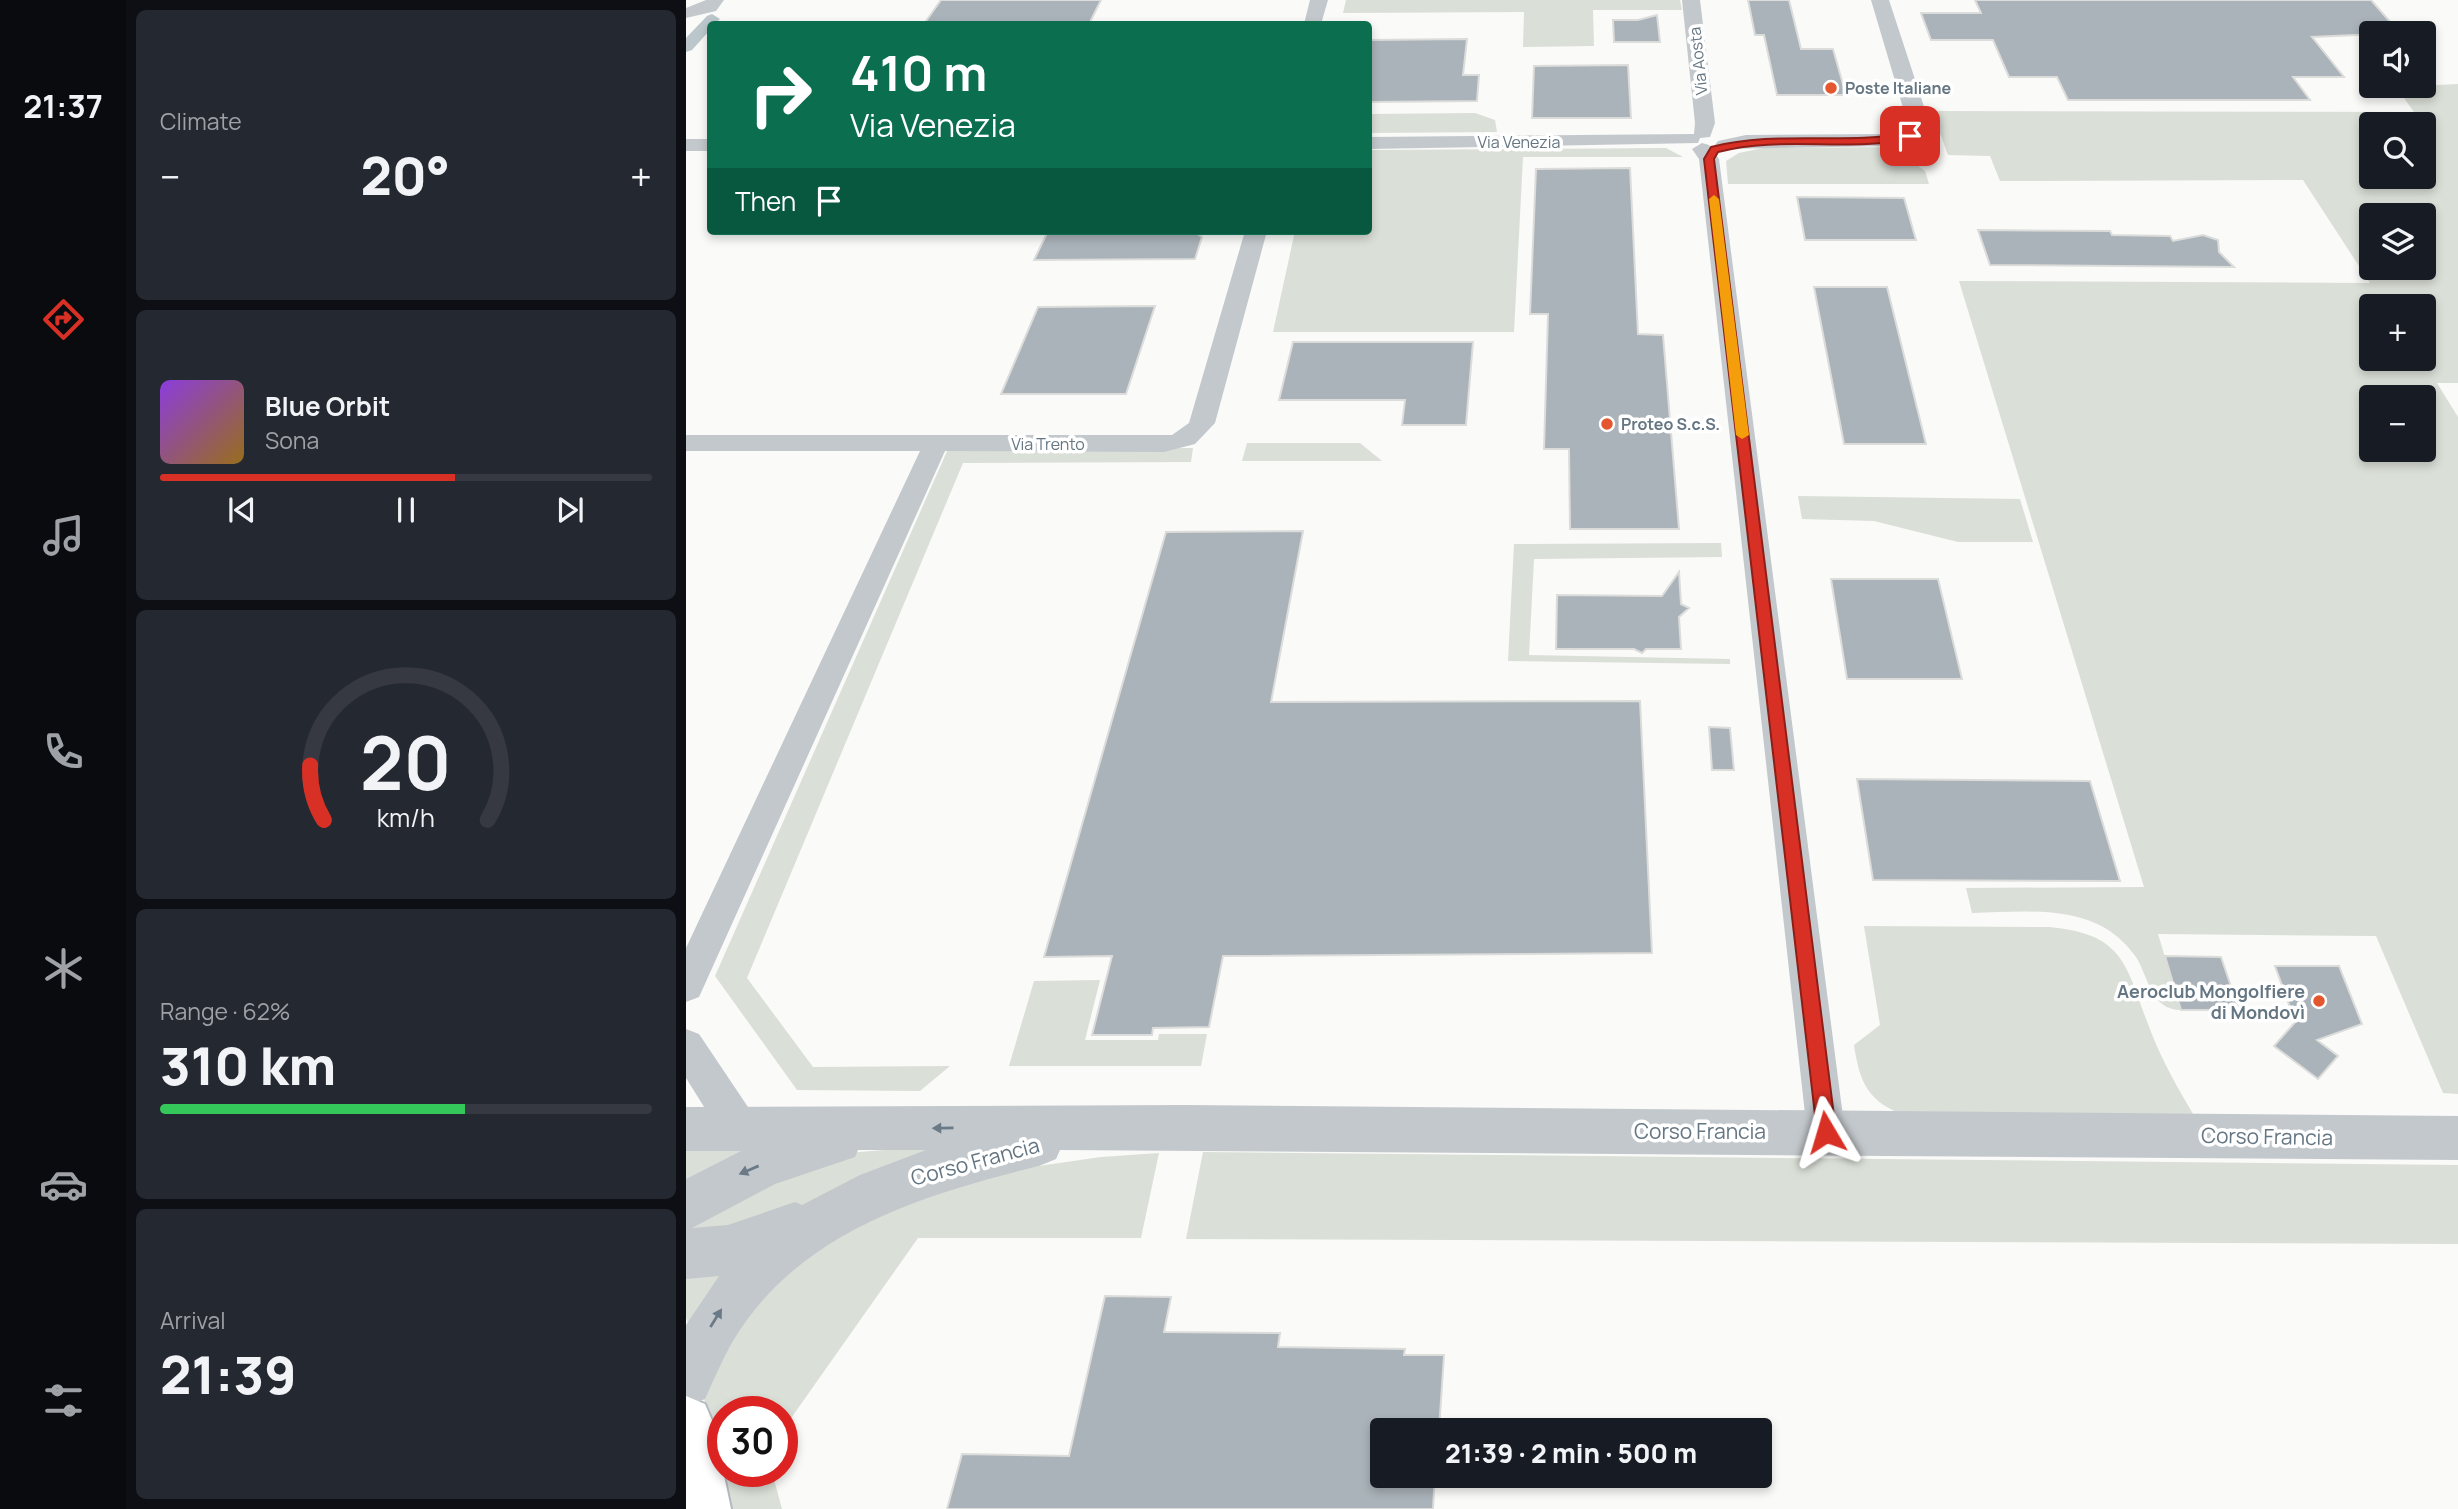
<!DOCTYPE html>
<html lang="en">
<head>
<meta charset="utf-8">
<style>
  :root { --surface:#171b24; --page:#242831; --text:#f1f3f6; --muted:#9ea1a6; --line:#363941; --accent:#d93025 }
  body { margin:0; font-family:Manrope,sans-serif; background:var(--page); color:var(--text); height:100vh; display:flex; flex-direction:column; font-size:26px; white-space:nowrap }
  * { box-sizing:border-box; margin:0 }
  p { font-size:23px; color:var(--muted) }
  .icon { flex:none; width:38px; height:38px; fill:none; stroke:currentColor; stroke-width:2; stroke-linecap:round; stroke-linejoin:round }
  .map { position:relative; flex:1; overflow:hidden }
  .drawer { display:flex; flex-direction:column; gap:10px; padding:10px; background:#0d0f14; width:560px }
  .drawer>* { flex:none }
  .hud { position:absolute; left:21px; top:21px; width:665px; height:214px; border-radius:7px; box-shadow:0 4px 10px #0003; background:#0b6e4f; color:#fff; overflow:hidden }
  .tools { position:absolute; left:1673px; top:21px; display:grid; gap:14px }
  .tools a { display:grid; place-items:center; width:77px; height:77px; border-radius:7px; background:var(--surface); box-shadow:0 4px 10px #0003; font-size:35px }
  .speed { position:absolute; left:21px; top:1396px; display:flex; gap:14px; font-size:35px; font-weight:700; text-align:center }
  .speed>* { display:grid; place-content:center; width:91px; height:91px; border-radius:50%; background:var(--surface); box-shadow:0 4px 10px #0003; line-height:1 }
  .speed .limit { border:10px solid #d22; background:#fff; color:#111 }
  .pin { position:absolute; display:grid; place-items:center; width:60px; height:60px; color:#fff; margin:-30px; border-radius:14px; box-shadow:0 4px 10px #0006 }
  .me { position:absolute; width:77px; margin:-38px; rotate:353deg; stroke-linejoin:round; filter:drop-shadow(0 0 5px #0008) }
  .turn { display:flex; align-items:center; gap:24px; height:147px; padding:0 28px; font-size:32px }
  .turn .icon { width:91px; height:91px; stroke-width:2.5 }
  .turn b { display:block; font-size:49px; line-height:60px }
  .then { display:flex; align-items:center; height:66px; padding:0 28px; background:#0003; gap:14px; font-size:26px }
  .big { font-size:52px; font-weight:800; line-height:1.1 }
  .drawer .tile { flex:1; display:flex; flex-direction:column; justify-content:center; gap:10px; min-width:0; padding:0 24px; border-radius:10px; background:var(--page) }
  .drawer .dial { align-items:center; gap:0 }
  .dial svg { height:182px; overflow:visible; fill:none; stroke:var(--line); stroke-width:7; stroke-linecap:round; text-anchor:middle }
  .dial text { fill:var(--text); stroke:none }
  .song { display:flex; align-items:center; gap:21px }
  .cover { width:84px; height:84px; border-radius:10px; background:linear-gradient(135deg,hsl(270 70% 55%),hsl(40 70% 35%)) }
  .played { height:7px; border-radius:4px; background:linear-gradient(90deg,var(--accent) 60%,var(--line) 60%) }
  .keys { display:flex; justify-content:space-around; direction:ltr }
  .heat { display:flex; justify-content:space-between; align-items:center; font-size:38px; direction:ltr }
  .charge { height:10px; border-radius:5px; background:linear-gradient(90deg,#34c759 62%,var(--line) 0) }
  .trip { position:absolute; left:684px; top:1418px; width:402px; height:70px; border-radius:7px; background:var(--surface); box-shadow:0 4px 10px #0003; font-weight:800; line-height:70px; text-align:center }
  main { display:flex; flex:1; min-height:0 }
  .menu { display:flex; flex-direction:column; width:126px; justify-content:space-around; align-items:center; background:#090b0e; color:var(--muted) }
  .menu .icon { width:49px; height:49px }
  .menu .selected { color:var(--accent) }
  .menu b { font-size:32px; color:var(--text) }
  .map>svg:first-child { display:block }
  .green { fill:#dadfd7; fill-rule:evenodd }
  .lines { fill:none; stroke-linecap:round; stroke-linejoin:round }
  .canal { fill:#bbc7cb; fill-rule:evenodd }
  .building { fill:#aab3b9; stroke:#dcdcda; stroke-width:2 }
  .secondary-casing { stroke:#b3babf; stroke-width:4 }
  .minor { fill:#c3c8cc; fill-rule:evenodd }
  .tertiary { fill:#c3c8cc; fill-rule:evenodd }
  .secondary { fill:#fff; fill-rule:evenodd }
  .oneway { fill:#6a7a87 }
  .route { fill:#d93025; stroke:#8d1f18; stroke-width:2 }
  .slow { fill:#f59e0b }
  .poi-dot { fill:#e4572e; stroke:#fff; stroke-width:2.5 }
  .labels { text-anchor:middle; dominant-baseline:central; stroke-width:7; stroke-linejoin:round; paint-order:stroke }
  .far-street-label { font-size:16px; fill:#657683; stroke:#fff }
  .far-poi-label { font-size:16px; font-weight:bold; fill:#657683; stroke:#fff; text-anchor:start }
  .poi-label { font-size:18px; font-weight:bold; fill:#657683; stroke:#fff; text-anchor:end }
  .near-street-label { font-size:21px; fill:#657683; stroke:#fff }
</style>
</head>
<body>
<main>
<nav class="menu">
<b>21:37</b>
<svg class="icon selected" aria-label="directions" viewBox="0 0 24 24"><path d="M12 3l9 9-9 9-9-9zM9 14v-3h6M13 9l2 2-2 2"/></svg>
<svg class="icon" aria-label="music" viewBox="0 0 24 24"><path d="M9 18V5l10-2v13"/><circle cx="6" cy="18" r="3"/><circle cx="16" cy="16" r="3"/></svg>
<svg class="icon" aria-label="phone" viewBox="0 0 24 24"><path d="M5 4h4l2 5-3 2q2 4 5 5l2-3 5 2v4C11 20 4 13 5 4z"/></svg>
<svg class="icon" aria-label="climate" viewBox="0 0 24 24"><path d="M12 3v18M4 7l16 10M4 17L20 7"/></svg>
<svg class="icon" aria-label="car" viewBox="0 0 24 24"><path d="M5 17H2v-5l4-1 3-4h7l3 4 3 1v5h-3M9 17h6M6 11h13"/><circle cx="7" cy="17" r="2"/><circle cx="17" cy="17" r="2"/></svg>
<svg class="icon" aria-label="filters" viewBox="0 0 24 24"><path d="M4 7h16M4 17h16"/><circle cx="9" cy="7" r="2"/><circle cx="15" cy="17" r="2"/></svg>
</nav>
<section class="drawer">
<div class="tile"><p>Climate</p>
<div class="heat"><a>−</a><b class="big">20°</b><a>+</a></div>
</div>
<div class="tile">
<div class="song"><i class="cover"></i><div><b>Blue Orbit</b><p>Sona</p></div></div>
<div class="played"></div>
<div class="keys"><svg class="icon" aria-label="previous" viewBox="0 0 24 24"><path d="M18 5L8 12l10 7zM5 5v14"/></svg><svg class="icon" aria-label="pause" viewBox="0 0 24 24"><path d="M8 5v14M16 5v14"/></svg><svg class="icon" aria-label="next" viewBox="0 0 24 24"><path d="M6 5l10 7-10 7zM19 5v14"/></svg></div>
</div>
<div class="tile dial"><svg viewBox="0 0 100 80">
<path d="M14 69A42 42 0 1 1 86 69"/>
<path d="M14 69A42 42 0 0 1 8 45" stroke="#d93025"/>
<text x="50" y="56" font-size="32" font-weight="700">20</text>
<text x="50" y="72" font-size="11">km/h</text>
</svg></div>
<div class="tile"><p>Range · 62%</p><b class="big">310 km</b><div class="charge"></div></div>
<div class="tile"><p>Arrival</p><b class="big">21:39</b></div>
</section>
<div class="map">
<svg width="1772" height="1509" viewBox="0 0 1772 1509">
  <rect width="100%" height="100%" fill="#fafaf8"/>
  <path class="green" d="M660,0H994L996,10H907L908,46L837,47L838,12L657,13Z
    M1772,84V383H1751L1772,417V1094L1757,1093L1690,936L1472,934L1495,1010C1465,1010 1463,978 1450,957C1442,946 1431,935 1419,928C1381,906 1328,912 1286,913L1280,888L1458,887L1273,281L1684,283L1617,180L1314,181L1304,156L1262,155L1246,111L1728,112L1710,87ZM1685,124H1738V177H1685ZM1685,215H1738V268H1685ZM1685,306H1738V359H1685ZM1685,397H1738V450H1685Z
    M789,113L809,120L811,132L683,133V114Z
    M1206,147L1239,171L1243,184H1042L1040,161L1053,153L1077,148Z
    M980,148L997,157H837L828,332H587L609,231H682L683,150Z
    M561,443H674L696,461H556Z
    M507,448L505,462L277,463L61,978L127,1067L264,1066L234,1091L111,1090L29,976L262,449Z
    M1112,496L1334,499L1347,542H1272L1188,521L1116,519Z
    M1035,543L1036,557L848,559L843,655L1044,659V664L822,661L828,544Z
    M1178,926L1363,927C1442,934 1440,969 1465,1032C1477,1063 1493,1090 1510,1119L1223,1117C1183,1103 1174,1085 1168,1045L1194,1025Z
    M414,980L399,1040H472L473,1034H521L515,1066H323L348,981Z
    M308,1141L159,1192L0,1241V1221L161,1153Z
    M115,1142L0,1193V1145Z
    M517,1152L1772,1165V1244L500,1239Z
    M473,1153L455,1238H232L96,1431V1412H37V1472H86L96,1509H44L18,1398L37,1337L129,1240L305,1173L415,1157Z
    M42,1263L5,1334L0,1317V1268Z"/>
  <g class="lines">
    <path class="canal" d="M26,14L34,19L29,24H24V30L6,50L0,52V38L21,16Z"/>
  </g>
  <path class="building" d="M255,0H415L403,24H238Z
    M1062,0H1103L1115,49H1147L1160,95H1091L1078,35H1069Z
    M1289,0H1685L1714,33L1626,37L1658,77H1607L1624,100H1382L1371,77H1323L1307,40H1245L1235,13H1295Z
    M971,15L974,42H928L927,20H952Z
    M781,39L777,75H793L791,101L682,102V40Z
    M942,65L945,118H846L848,66Z
    M944,168L952,334L977,335L993,529H884L883,449H858L862,314H844L850,169Z
    M1111,197L1218,198L1230,240H1119Z
    M1292,230L1424,231L1426,235L1484,236L1487,241L1517,235L1532,240L1533,252L1548,267L1304,265Z
    M362,231H506L516,237L509,259L348,260Z
    M1128,287H1201L1240,444H1158Z
    M469,306L440,394H315L352,307Z
    M607,342H787L780,425H716L719,400H593Z
    M617,531L585,702L954,701L966,953L537,956L523,1027L467,1028L466,1035H406L426,956L358,957L480,532Z
    M993,572L995,604L1003,608L993,617L995,649H960L956,653L948,649H870L871,595L976,596Z
    M1145,579H1252L1276,679H1161Z
    M1023,727L1044,728L1048,770H1026Z
    M1171,779L1404,781L1434,881L1187,880Z
    M1479,956L1535,957L1553,1010H1495Z
    M1589,966H1653L1676,1024L1631,1040L1652,1056L1632,1079L1588,1046L1620,1010H1605Z
    M419,1296L485,1297L478,1332L594,1333L592,1347L719,1349L718,1355H758L753,1430H696V1475H749L747,1509H261L276,1454L383,1456Z"/>
  <g class="lines">
    <g class="secondary-casing">
      <path id="secondary" d="M0,1396L19,1404L27,1423L45,1509H0Z"/>
    </g>
    <path class="minor" d="M20,0H38L30,11L0,18V8Z
      M624,0H642L635,24H618Z
      M996,0H1014L1029,123L1024,137L1014,138L1012,143L682,149V137L1008,134L1009,123Z
      M1185,0H1203L1244,125L1239,135L1221,143L1200,146L1032,149L1029,145L1032,141L1060,135L1200,134L1223,128Z
      M0,139H24V151H0Z
      M1016,143L1023,145L1033,159L1159,1132L1154,1145L1140,1150L1126,1145L1121,1132L1013,159L1006,149Z
      M559,231H581L529,423L509,444L478,452L259,451L18,986L13,997L0,1002V948L234,451H0V435H486L503,423Z
      M0,1029L13,1034L68,1116L73,1129L68,1142L54,1147L40,1142L0,1078Z"/>
    <path class="tertiary" d="M499,1105L1772,1116V1160L374,1150L370,1159L353,1166C236,1195 108,1233 44,1346C35,1363 27,1381 19,1399L0,1407V1325L33,1276L0,1279V1179L55,1151H0V1107ZM172,1150H240L174,1175L116,1205L109,1202L42,1225L6,1228L89,1184L169,1157Z"/>
    <use href="#secondary" class="secondary"/>
  </g>
  <defs><path id="oneway-solid" d="M-6-.8H1V-3.2L6.5 0L1 3.2V.8H-6Z" transform="scale(1.75)"/></defs>
  <g class="oneway">
    <use href="#oneway-solid" transform="translate(257 1128) rotate(179)"/>
    <use href="#oneway-solid" transform="translate(63 1170) rotate(157)"/>
    <use href="#oneway-solid" transform="translate(30 1318) rotate(-58)"/>
  </g>
  <path class="route" d="M1224,133L1228,138C1164,153 1096,135 1032,152L1028,159L1150,1132L1147,1139L1140,1141L1133,1139L1131,1132L1018,159L1025,147C1091,130 1157,145 1224,133Z"/>
  <path class="slow" d="M1028,195L1033,199L1063,435L1056,439L1050,435L1023,199Z"/>
  <g class="poi-dot">
    <circle cx="1145" cy="88" r="7"/>
    <circle cx="921" cy="424" r="7"/>
    <circle cx="1633" cy="1001" r="7"/>
  </g>
  <g class="labels">
    <g class="far-street-label">
      <text transform="translate(1012 61) rotate(-96)">Via Aosta</text>
      <text x="833" y="142">Via Venezia</text>
      <text x="362" y="444">Via Trento</text>
    </g>
    <g class="far-poi-label">
      <text x="1159" y="88">Poste Italiane</text>
      <text x="935" y="424">Proteo S.c.S.</text>
    </g>
    <g class="poi-label">
      <text x="1619" y="991">Aeroclub Mongolfiere<tspan x="1619" dy="21">di Mondovì</tspan></text>
    </g>
    <g class="near-street-label">
      <text x="1014" y="1131">Corso Francia</text>
      <text transform="translate(1581 1136) rotate(1)">Corso Francia</text>
      <text transform="translate(289 1161) rotate(-15)">Corso Francia</text>
    </g>
  </g>
</svg>
<div class="tools">
<a><svg class="icon" aria-label="sound" viewBox="0 0 24 24"><path d="M4 9h4l5-4v14l-5-4H4zM17 9q2 3 0 6"/></svg></a>
<a><svg class="icon" aria-label="search" viewBox="0 0 24 24"><circle cx="10" cy="10" r="6"/><path d="M15 15l6 6"/></svg></a>
<a><svg class="icon" aria-label="layers" viewBox="0 0 24 24"><path d="M12 4l9 5-9 5-9-5zM3 14l9 5 9-5"/></svg></a>
<a>+</a>
<a>−</a>
</div>
<div class="speed"><div class="limit">30</div></div>
<div class="pin" style="left:1224px;top:136px;background:#d93025"><svg class="icon" aria-label="arrive" viewBox="0 0 24 24"><path d="M6 21V4h12l-3 4 3 4H6"/></svg></div>
<svg class="me" style="left:1140px;top:1132px" viewBox="-20 -20 40 40"><path d="M0-17L14 15 0 8-14 15z" fill="#d93025" stroke="#fff" stroke-width="4"/></svg>
<div class="trip">21:39 · 2 min · 500 m</div>
<div class="hud">
<div class="turn"><svg class="icon" aria-label="right" viewBox="0 0 24 24"><path d="M7 20v-9h11M14 6l5 5-5 5"/></svg><div><b>410 m</b>Via Venezia</div></div>
<div class="then">Then<svg class="icon" aria-label="arrive" viewBox="0 0 24 24"><path d="M6 21V4h12l-3 4 3 4H6"/></svg></div>
</div>
</div>
</main>
</body>
</html>
